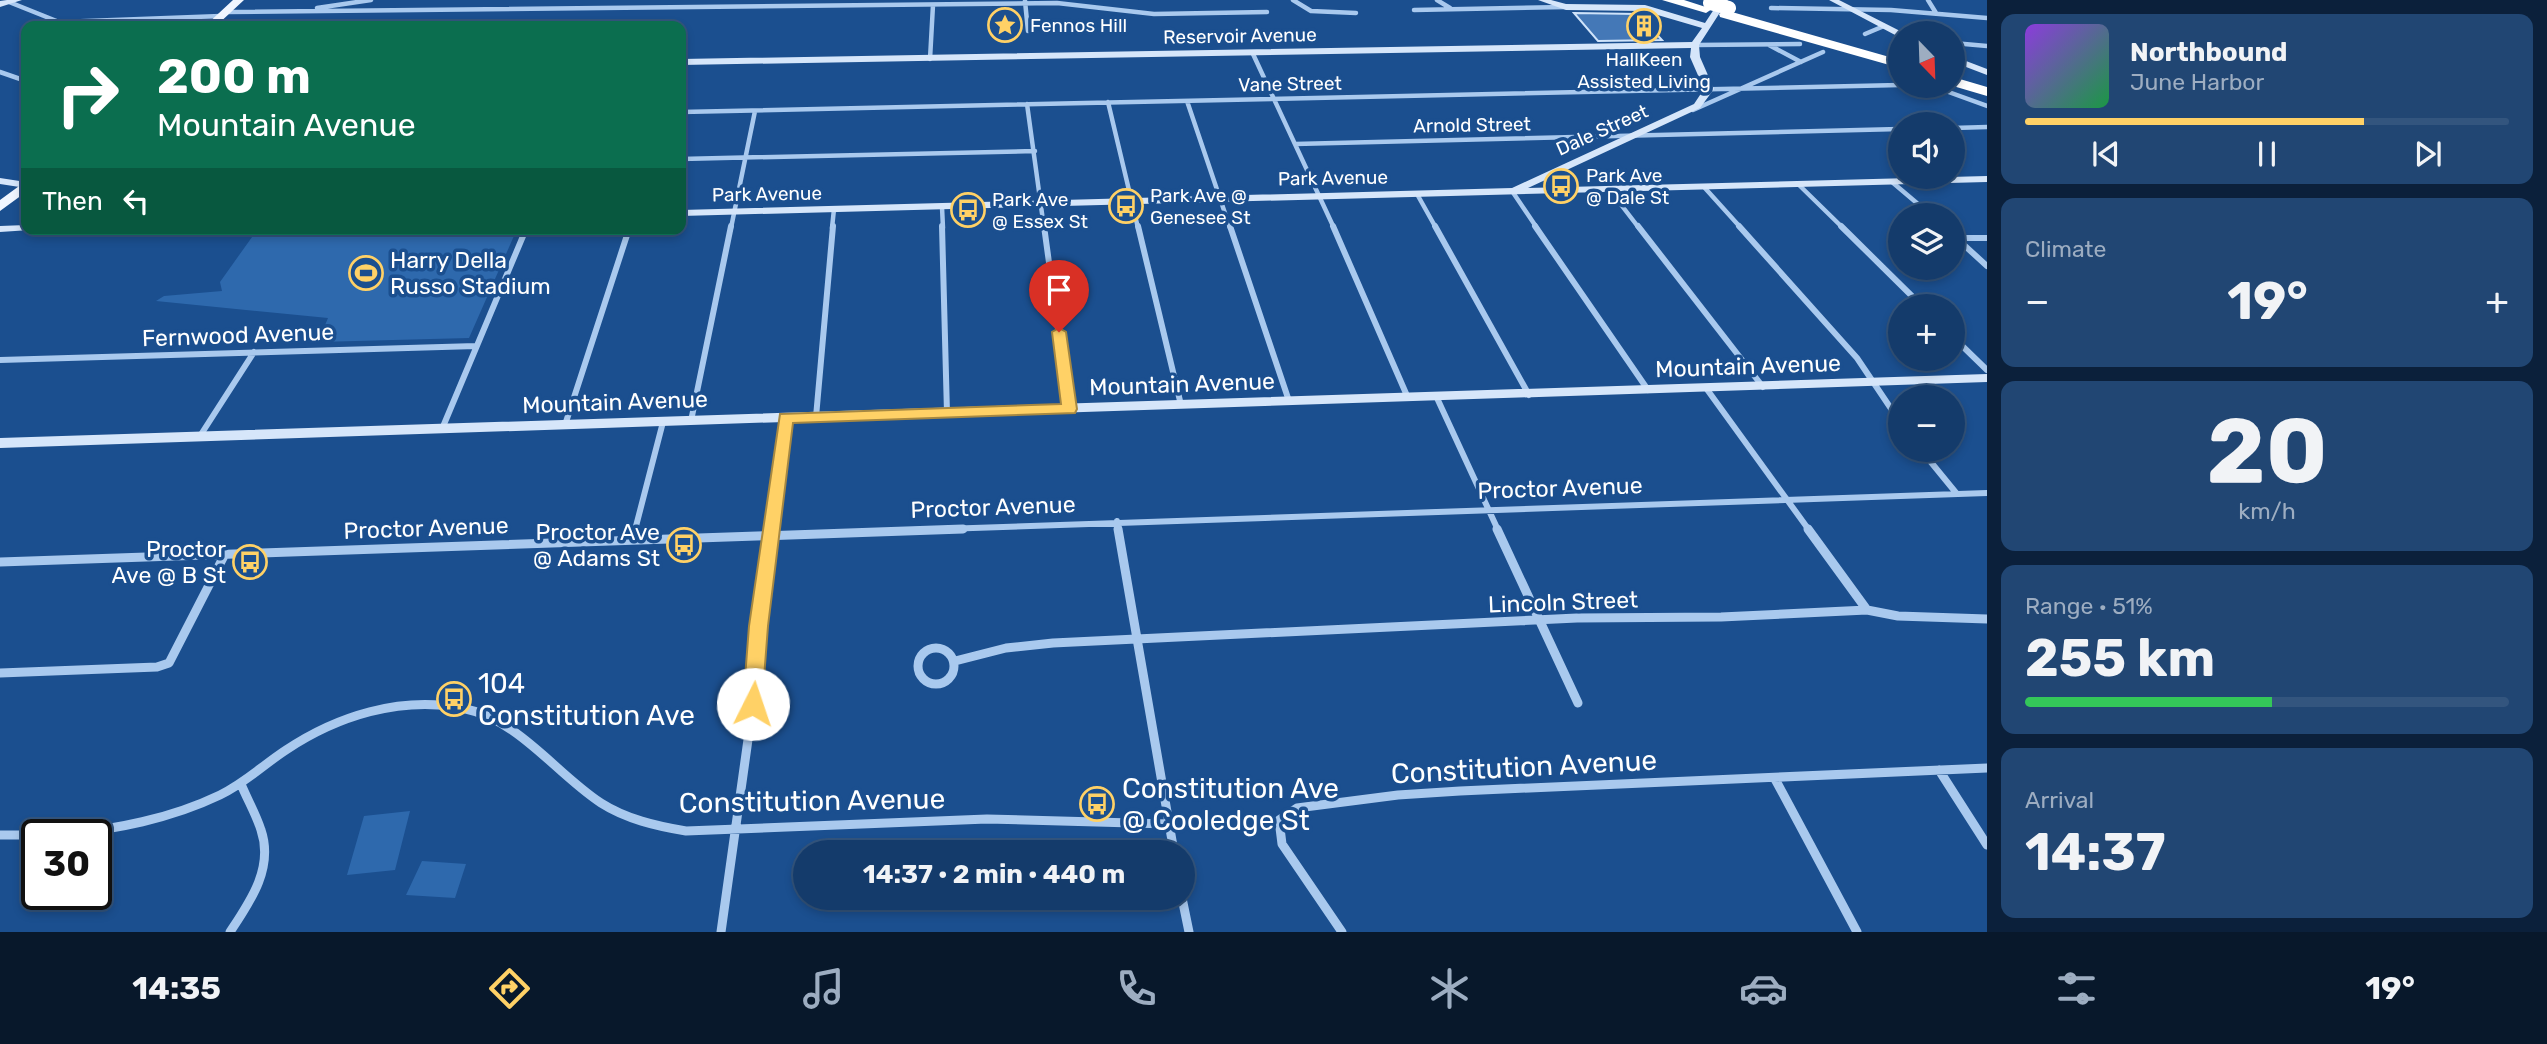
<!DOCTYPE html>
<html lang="en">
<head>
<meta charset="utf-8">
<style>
  :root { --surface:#143b6b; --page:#214673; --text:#f1f3f6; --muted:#9dadc1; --line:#33557e; --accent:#ffd166 }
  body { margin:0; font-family:Rubik,sans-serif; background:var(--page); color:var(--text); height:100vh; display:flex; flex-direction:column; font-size:26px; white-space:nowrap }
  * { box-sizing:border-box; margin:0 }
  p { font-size:23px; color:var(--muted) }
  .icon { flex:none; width:38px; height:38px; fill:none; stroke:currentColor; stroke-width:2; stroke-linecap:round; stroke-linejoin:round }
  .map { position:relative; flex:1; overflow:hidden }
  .panel { display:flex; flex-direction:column; gap:14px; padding:14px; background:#0b203b; width:560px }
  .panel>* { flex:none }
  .banner { position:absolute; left:21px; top:21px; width:665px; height:214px; border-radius:14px; box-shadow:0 4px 10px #0003,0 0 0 2px var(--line); background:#0b6e4f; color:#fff; overflow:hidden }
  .needle { width:46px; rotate:157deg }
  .fabs { position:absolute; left:1888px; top:21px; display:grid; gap:14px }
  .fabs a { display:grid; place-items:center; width:77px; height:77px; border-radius:50%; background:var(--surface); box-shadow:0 4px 10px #0003,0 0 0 2px var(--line); font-size:35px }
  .speed { position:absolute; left:21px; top:819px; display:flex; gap:14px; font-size:35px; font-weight:700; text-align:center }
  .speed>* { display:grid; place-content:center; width:91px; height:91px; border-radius:50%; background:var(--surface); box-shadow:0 4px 10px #0003,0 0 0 2px var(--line); line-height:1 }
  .speed .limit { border:4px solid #111; border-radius:10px; background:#fff; color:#111 }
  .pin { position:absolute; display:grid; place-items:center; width:60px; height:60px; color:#fff; margin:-72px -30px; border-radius:50% 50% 50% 0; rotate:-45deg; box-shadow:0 0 7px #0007 }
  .pin .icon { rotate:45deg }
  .me { position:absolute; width:77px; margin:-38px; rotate:4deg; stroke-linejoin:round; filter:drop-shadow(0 0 5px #0008) }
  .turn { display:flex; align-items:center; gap:24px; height:147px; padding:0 21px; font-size:32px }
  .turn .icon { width:91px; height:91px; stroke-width:2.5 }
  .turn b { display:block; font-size:49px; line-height:60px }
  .then { display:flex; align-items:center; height:66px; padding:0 21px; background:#0003; gap:14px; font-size:26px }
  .big { font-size:52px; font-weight:700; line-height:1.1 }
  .panel .card { flex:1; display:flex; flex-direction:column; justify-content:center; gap:10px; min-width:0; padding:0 24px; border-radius:14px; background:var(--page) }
  .panel .dial { align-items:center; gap:0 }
  .dial b { font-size:91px; line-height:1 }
  .song { display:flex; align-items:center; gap:21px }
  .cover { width:84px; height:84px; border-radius:10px; background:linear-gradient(135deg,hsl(270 70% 55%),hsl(140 70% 35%)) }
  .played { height:7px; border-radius:4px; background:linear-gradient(90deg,var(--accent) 70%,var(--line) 70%) }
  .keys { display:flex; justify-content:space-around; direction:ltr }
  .heat { display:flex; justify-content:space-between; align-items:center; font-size:38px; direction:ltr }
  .charge { height:10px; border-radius:5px; background:linear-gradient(90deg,#34c759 51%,var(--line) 0) }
  .trip { position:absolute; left:793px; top:840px; width:402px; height:70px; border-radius:35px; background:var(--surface); box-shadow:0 4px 10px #0003,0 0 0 2px var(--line); font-weight:700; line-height:70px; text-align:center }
  .tab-bar { display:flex; height:112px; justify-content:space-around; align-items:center; background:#08182b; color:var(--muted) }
  .tab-bar .icon { width:49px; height:49px }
  .tab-bar .selected { color:var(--accent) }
  .tab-bar b { font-size:32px; color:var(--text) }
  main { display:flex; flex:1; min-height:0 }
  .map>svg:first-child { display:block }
  .green { fill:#2e69ad }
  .building { fill:#4478b7; stroke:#cfe3fa; stroke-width:2 }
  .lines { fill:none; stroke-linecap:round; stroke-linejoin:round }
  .street-far2 { stroke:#a9c9ee; stroke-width:4.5 }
  .street-far1 { stroke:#a9c9ee; stroke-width:6 }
  .street { stroke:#a9c9ee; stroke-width:9 }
  .secondary { fill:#d6e6fa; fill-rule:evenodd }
  .primary { fill:#f0f6ff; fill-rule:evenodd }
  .highway { fill:#fff; fill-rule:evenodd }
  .highway-bridge { stroke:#fff; stroke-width:14 }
  .route { fill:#ffd166; stroke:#a68842; stroke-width:2 }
  .labels { text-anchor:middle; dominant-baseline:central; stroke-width:7; stroke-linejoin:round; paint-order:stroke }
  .far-poi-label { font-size:19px; fill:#fff; stroke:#1b4f8f; text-anchor:start }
  .far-street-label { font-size:19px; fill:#fff; stroke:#1b4f8f }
  .poi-label { font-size:23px; fill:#fff; stroke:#1b4f8f; text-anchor:end }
  .street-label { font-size:23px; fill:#fff; stroke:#1b4f8f }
  .near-poi-label { font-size:28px; fill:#fff; stroke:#1b4f8f; text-anchor:start }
  .near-street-label { font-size:28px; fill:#fff; stroke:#1b4f8f }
</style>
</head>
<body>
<main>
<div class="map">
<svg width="1987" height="932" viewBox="0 0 1987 932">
  <rect width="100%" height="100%" fill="#1b4f8f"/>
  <path class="green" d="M517,229L469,338L318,342L328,318L156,301L164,296L222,291L220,282L257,230Z
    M410,811L395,870L347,875L364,816Z
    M422,861L466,864L455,898L406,895Z"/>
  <path class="building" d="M1574,13L1638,14L1662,40L1598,41Z"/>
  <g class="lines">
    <path class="street-far2" d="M1293,0L1311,11L1356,13
      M1437,0L1450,8
      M1928,0L1936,13
      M1025,1L1028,31
      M9,2L64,24
      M317,8L371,0
      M1771,8L1891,10L1987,18
      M1414,10L1566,7
      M226,12L1057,3L1154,14L1267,12
      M60,22L221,16
      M1865,34L1884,26
      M1953,43L1987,46
      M1695,45L1800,44
      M1769,45L1801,62
      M1253,54L1334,228
      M930,59L933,5
      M0,72L26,81
      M1932,86L1987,106
      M1187,101L1230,228
      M1108,102L1138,228
      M1027,104L1044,228
      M1693,110L1823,52
      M681,112L1900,85
      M1953,128L1987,127
      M1295,144L1900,129
      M681,159L1035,151
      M1892,182L1931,215
      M1798,184L1843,228
      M1704,187L1741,228
      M1609,189L1639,228
      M1512,191L1537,228
      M1417,194L1436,228
      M942,207L943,228
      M731,228L755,111
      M832,228L834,209"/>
    <path class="street-far1" d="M942,226L947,413
      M1044,226L1069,409
      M1138,226L1181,405
      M1230,226L1289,401
      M1333,226L1408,398
      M1435,226L1529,395
      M1535,226L1648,390
      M1638,226L1763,387
      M1739,226L1857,358L1900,422
      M1841,226L1922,306
      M1953,235L1987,266
      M1957,238H1987
      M1953,337L1987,370
      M0,360L476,346
      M1706,388L1809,530
      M1437,398L1498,530
      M816,417L833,226
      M691,421L731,226
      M565,425L629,229
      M442,429L526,229
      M200,436L254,352
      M1921,450L1957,494
      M1117,521L1119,530
      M635,530L663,422
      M771,530L786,418
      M913,530L1987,493"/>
    <path class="street" d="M1118,529L1174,852
      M1497,529L1578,703
      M1808,529L1867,610
      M632,540L635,529
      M0,562L963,529
      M918 666a18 18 0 1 1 36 0a18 18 0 1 1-36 0Z
      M955,661L1006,648L1053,643L1577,618L1721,617L1867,610L1898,616L1987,619
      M0,673L157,667L169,663L225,554
      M1939,770L1987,845
      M1775,779L1857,932
      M0,835H37
      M61,835C116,829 170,819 220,795C245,783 263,765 286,750C337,716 400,696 462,708C520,720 554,772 601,803C626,819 656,826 686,831L987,819L1168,824
      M1182,898L1189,932
      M230,932C250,902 274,868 261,830C256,814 247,799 241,784
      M721,932L753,704L758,626L771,529
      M1342,932L1282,844L1279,820L1297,808L1398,795L1460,791L1987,768"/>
    <path class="secondary" d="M7,0H22L0,7V1Z
      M1538,0H1551L1566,4L1645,5L1705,23L1720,0H1728L1699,45L1700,57L1714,89L1700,108L1528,188L1987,176V182L681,216V210L1512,188L1694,104L1704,89L1690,57L1691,48L681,65V59L1692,42L1702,28L1644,11L1566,10Z
      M1829,0H1839L1904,33H1900V36H1897Z
      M1953,56L1987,69V75L1953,62Z
      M0,178L26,182V188L0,184Z
      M26,225V229L30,230L0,232V226Z
      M1987,374V382L0,448V438Z"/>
    <path class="primary" d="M233,0H244L216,26H205Z
      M26,181V192L0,211V200Z"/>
    <path class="highway" d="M1662,0H1684L1712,9L1706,13Z
      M1725,10L1900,60V68L1720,17L1719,14Z
      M1953,77L1987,87V96L1953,86Z"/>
    <path class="highway-bridge" d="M1710,3L1729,8"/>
  </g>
  <path class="route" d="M1059,328L1066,332L1077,409L1075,413L793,423L768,626L762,704L759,709L753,712L746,709L743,704L749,626L780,414L1061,404L1052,332Z"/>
  <defs>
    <g id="sight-ring" transform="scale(1.75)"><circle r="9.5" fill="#1b4f8f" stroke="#ffd166" stroke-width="1.5"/><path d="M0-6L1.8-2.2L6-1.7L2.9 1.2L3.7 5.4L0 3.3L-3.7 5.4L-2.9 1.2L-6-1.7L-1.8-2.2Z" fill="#ffd166"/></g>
    <g id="building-ring" transform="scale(1.75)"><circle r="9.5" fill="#1b4f8f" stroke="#ffd166" stroke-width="1.5"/><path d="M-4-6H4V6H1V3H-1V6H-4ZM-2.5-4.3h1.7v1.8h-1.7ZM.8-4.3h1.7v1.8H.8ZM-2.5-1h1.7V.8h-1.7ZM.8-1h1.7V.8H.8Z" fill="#ffd166"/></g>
    <g id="bus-ring" transform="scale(1.75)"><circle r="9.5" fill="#1b4f8f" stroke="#ffd166" stroke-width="1.5"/><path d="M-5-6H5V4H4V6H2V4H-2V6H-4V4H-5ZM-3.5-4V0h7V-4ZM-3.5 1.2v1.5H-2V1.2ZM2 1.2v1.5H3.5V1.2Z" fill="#ffd166"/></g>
    <g id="stadium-ring" transform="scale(1.75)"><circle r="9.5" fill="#1b4f8f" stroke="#ffd166" stroke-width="1.5"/><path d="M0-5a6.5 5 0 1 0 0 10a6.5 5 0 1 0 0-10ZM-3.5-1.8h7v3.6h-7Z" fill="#ffd166"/></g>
  </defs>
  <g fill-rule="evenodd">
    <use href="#sight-ring" x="1005" y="25"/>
    <use href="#building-ring" x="1644" y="26"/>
    <use href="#bus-ring" x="1561" y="186"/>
    <use href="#bus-ring" x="1126" y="206"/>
    <use href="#bus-ring" x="968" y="210"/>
    <use href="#stadium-ring" x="366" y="273"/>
    <use href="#bus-ring" x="684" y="545"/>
    <use href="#bus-ring" x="250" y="562"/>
    <use href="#bus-ring" x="454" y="699"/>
    <use href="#bus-ring" x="1097" y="804"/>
  </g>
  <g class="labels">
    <g class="far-poi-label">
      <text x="1030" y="25">Fennos Hill</text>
      <text x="1644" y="59" text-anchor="middle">HallKeen<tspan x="1644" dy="22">Assisted Living</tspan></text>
      <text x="1586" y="175">Park Ave<tspan x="1586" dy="22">@ Dale St</tspan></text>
      <text x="1150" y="195">Park Ave @<tspan x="1150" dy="22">Genesee St</tspan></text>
      <text x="992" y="199">Park Ave<tspan x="992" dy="22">@ Essex St</tspan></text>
    </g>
    <g class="far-street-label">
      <text transform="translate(1240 36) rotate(-1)">Reservoir Avenue</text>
      <text transform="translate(1290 84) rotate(-1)">Vane Street</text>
      <text transform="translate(1472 125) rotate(-1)">Arnold Street</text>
      <text transform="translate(1602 130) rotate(-24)">Dale Street</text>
      <text transform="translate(1333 178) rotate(-1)">Park Avenue</text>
      <text transform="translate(767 194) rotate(-1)">Park Avenue</text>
    </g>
    <g class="poi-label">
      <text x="390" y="260" text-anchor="start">Harry Della<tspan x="390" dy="26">Russo Stadium</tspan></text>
      <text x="660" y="532">Proctor Ave<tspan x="660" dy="26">@ Adams St</tspan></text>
      <text x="226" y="549">Proctor<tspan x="226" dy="26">Ave @ B St</tspan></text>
    </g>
    <g class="street-label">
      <text transform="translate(238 335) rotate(-2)">Fernwood Avenue</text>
      <text transform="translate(1748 366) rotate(-2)">Mountain Avenue</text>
      <text transform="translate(1182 384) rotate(-2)">Mountain Avenue</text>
      <text transform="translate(615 402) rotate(-2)">Mountain Avenue</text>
      <text transform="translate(1560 488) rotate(-2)">Proctor Avenue</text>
      <text transform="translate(993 507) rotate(-2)">Proctor Avenue</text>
      <text transform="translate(426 528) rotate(-2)">Proctor Avenue</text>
      <text transform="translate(1563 602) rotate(-2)">Lincoln Street</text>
    </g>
    <g class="near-poi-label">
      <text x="478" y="683">104<tspan x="478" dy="32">Constitution Ave</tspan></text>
      <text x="1122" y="788">Constitution Ave<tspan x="1122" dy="32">@ Cooledge St</tspan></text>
    </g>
    <g class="near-street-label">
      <text transform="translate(1524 767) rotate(-3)">Constitution Avenue</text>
      <text transform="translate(812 801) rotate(-1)">Constitution Avenue</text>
    </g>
  </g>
</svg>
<div class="fabs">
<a><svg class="needle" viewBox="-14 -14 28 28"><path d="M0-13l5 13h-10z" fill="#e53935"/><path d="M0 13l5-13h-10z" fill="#9dadc1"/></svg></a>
<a><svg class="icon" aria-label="sound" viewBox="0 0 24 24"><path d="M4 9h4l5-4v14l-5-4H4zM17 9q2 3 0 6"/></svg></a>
<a><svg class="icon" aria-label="layers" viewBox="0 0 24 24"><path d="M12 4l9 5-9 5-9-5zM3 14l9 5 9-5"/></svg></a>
<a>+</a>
<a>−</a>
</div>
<div class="speed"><div class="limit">30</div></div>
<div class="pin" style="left:1059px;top:332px;background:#d93025"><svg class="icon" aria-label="arrive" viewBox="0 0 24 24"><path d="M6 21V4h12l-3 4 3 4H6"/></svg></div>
<svg class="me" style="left:753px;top:704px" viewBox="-20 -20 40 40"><circle r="19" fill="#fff"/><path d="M0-13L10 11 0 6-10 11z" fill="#ffd166"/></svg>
<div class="trip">14:37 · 2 min · 440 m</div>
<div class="banner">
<div class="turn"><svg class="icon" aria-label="right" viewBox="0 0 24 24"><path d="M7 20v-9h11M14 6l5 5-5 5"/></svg><div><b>200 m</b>Mountain Avenue</div></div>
<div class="then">Then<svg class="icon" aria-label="left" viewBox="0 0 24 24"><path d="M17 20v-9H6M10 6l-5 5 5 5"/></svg></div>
</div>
</div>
<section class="panel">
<div class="card">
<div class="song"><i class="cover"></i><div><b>Northbound</b><p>June Harbor</p></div></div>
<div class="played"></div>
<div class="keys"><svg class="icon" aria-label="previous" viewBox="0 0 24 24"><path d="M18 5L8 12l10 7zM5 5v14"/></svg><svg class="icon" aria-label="pause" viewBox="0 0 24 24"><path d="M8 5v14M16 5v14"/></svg><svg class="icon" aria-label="next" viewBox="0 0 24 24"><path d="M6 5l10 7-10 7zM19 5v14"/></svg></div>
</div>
<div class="card"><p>Climate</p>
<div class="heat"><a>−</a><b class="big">19°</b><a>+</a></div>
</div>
<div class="card dial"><b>20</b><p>km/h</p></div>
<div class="card"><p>Range · 51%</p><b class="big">255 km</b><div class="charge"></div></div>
<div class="card"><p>Arrival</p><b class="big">14:37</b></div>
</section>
</main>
<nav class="tab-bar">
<b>14:35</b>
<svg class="icon selected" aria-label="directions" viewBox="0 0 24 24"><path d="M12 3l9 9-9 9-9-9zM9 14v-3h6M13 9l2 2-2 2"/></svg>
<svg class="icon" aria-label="music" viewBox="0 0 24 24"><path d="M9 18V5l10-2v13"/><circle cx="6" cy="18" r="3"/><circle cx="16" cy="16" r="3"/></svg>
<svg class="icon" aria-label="phone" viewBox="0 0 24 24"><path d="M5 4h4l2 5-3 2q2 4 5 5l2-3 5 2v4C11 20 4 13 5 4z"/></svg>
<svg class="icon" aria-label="climate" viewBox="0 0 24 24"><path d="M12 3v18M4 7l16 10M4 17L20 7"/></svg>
<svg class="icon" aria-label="car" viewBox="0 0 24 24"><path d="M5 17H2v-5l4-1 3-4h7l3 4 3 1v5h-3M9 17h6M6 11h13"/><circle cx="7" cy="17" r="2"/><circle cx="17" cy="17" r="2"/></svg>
<svg class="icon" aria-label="filters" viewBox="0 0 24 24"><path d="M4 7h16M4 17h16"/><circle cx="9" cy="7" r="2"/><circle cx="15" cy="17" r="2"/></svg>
<b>19°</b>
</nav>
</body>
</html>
